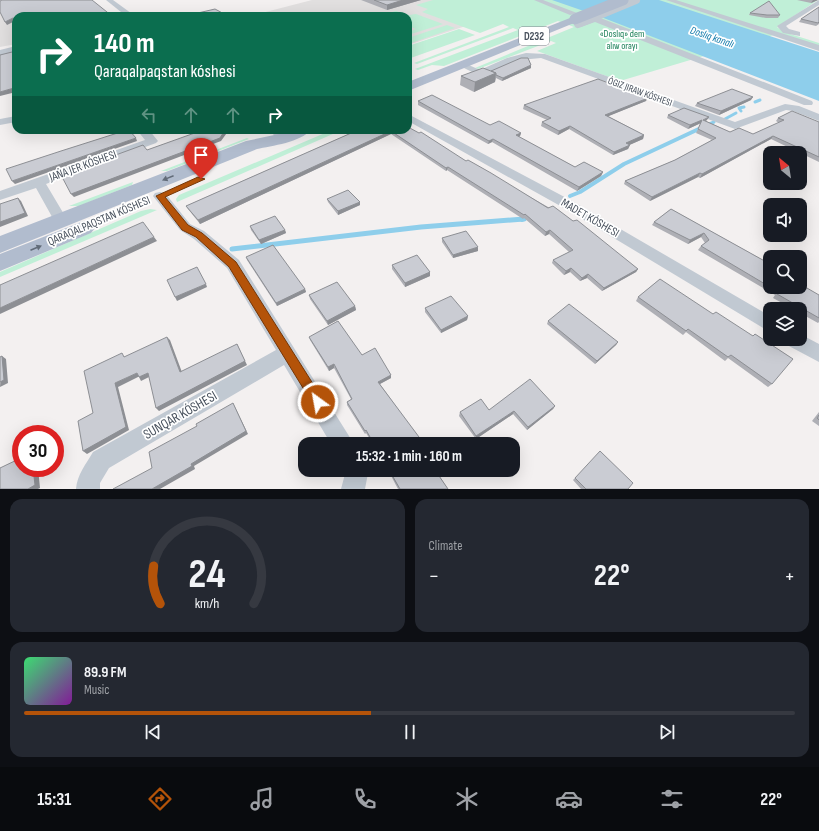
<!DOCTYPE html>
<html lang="en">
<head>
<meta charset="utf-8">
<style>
  :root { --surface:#171b24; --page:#242831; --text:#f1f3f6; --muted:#9ea1a6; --line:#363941; --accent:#b45309 }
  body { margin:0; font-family:"Sofia Sans Condensed",sans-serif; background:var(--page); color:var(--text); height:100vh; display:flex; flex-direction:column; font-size:15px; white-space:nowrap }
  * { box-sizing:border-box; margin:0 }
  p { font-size:13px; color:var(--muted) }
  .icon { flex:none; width:22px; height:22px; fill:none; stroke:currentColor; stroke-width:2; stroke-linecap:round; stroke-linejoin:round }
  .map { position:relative; height:489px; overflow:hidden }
  .sheet { display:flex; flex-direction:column; gap:10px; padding:10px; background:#0d0f14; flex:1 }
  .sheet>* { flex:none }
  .top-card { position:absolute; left:12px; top:12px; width:400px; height:122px; border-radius:12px; box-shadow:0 4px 16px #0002; background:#0b6e4f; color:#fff; overflow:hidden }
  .needle { width:26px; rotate:330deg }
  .tools { position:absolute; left:763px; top:146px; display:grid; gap:8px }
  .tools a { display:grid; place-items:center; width:44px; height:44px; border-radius:8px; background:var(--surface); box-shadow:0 4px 16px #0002; font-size:20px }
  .speed { position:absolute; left:12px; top:425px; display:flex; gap:8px; font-size:20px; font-weight:700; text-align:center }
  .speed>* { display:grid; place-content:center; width:52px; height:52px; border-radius:50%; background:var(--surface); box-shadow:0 4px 16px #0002; line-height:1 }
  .speed .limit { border:6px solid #d22; background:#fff; color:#111 }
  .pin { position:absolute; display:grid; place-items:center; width:34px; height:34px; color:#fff; margin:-41px -17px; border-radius:50% 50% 50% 0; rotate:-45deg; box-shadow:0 0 4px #0007 }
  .pin .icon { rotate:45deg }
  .me { position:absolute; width:44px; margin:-22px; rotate:328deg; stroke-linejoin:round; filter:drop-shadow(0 0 3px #0008) }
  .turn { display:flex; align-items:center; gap:14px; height:84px; padding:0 16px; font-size:18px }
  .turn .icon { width:52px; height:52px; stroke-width:2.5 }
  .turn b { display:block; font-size:28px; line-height:34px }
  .lanes { display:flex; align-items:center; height:38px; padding:0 16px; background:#0003; justify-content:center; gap:20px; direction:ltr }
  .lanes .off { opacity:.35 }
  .big { font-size:30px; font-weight:700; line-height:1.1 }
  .sheet .tile { flex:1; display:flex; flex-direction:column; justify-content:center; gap:6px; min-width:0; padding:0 14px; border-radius:12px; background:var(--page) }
  .sheet .dial { align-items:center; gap:0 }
  .dial svg { height:104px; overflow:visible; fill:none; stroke:var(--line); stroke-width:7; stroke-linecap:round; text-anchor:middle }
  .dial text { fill:var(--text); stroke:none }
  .song { display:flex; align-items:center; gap:12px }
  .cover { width:48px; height:48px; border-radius:6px; background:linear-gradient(135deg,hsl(140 70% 55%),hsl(290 70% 35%)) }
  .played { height:4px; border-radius:2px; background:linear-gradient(90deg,var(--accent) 45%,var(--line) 45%) }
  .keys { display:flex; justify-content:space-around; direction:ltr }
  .heat { display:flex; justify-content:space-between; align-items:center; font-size:22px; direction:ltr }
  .sheet .tiles { flex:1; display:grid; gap:10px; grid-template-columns:1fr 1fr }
  .tile:last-child { grid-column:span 2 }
  .trip { position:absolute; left:298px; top:437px; width:222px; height:40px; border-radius:12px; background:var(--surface); box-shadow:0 4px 16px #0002; font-weight:700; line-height:40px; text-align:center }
  .dock { display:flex; height:64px; justify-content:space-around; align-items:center; background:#090b0e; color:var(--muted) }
  .dock .icon { width:28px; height:28px }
  .dock .active { color:var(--accent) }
  .dock b { font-size:18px; color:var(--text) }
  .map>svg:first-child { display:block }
  .education { fill:#e1dfdf }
  .green { fill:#c0efd7 }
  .water { fill:#8eceeb }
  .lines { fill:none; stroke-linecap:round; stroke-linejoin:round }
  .stream-far2 { stroke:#8eceeb; stroke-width:3 }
  .stream-far1 { stroke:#8eceeb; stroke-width:4 }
  .stream { stroke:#8eceeb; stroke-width:5 }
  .street { fill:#c1c9d2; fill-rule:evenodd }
  .primary { fill:#b1bcce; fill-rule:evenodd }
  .street-bridge { stroke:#c1c9d2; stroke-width:8 }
  .primary-bridge { stroke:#b1bcce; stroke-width:11 }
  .wall { fill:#aeafb5 }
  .shaded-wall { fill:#8d8f94 }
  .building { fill:#caccd3; stroke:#8d8f94 }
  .oneway { fill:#626c79 }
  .route { fill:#b45309; stroke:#753606 }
  .labels { text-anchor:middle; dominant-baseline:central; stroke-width:3.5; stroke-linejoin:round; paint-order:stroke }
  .far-park-label { font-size:10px; fill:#197f56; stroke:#fff }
  .far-street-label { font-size:10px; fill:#48515d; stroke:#fff }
  .shield { fill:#fff; stroke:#7f858e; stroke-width:1 }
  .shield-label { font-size:11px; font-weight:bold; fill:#48515d }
  .far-water-label { font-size:11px; font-style:italic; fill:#0f79aa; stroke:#fff }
  .street-label { font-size:12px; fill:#48515d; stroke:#fff }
  .near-street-label { font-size:14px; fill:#48515d; stroke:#fff }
</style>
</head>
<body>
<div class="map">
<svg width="819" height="489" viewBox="0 0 819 489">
  <rect width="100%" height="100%" fill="#f3f0f0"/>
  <path class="education" d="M312,0H433L487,19L408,45V16H250Z
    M0,3L16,16V44L0,47Z"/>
  <path class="green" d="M433,0H818L777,27L784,32L819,43V47L777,34L620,81L537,51L556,43L551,41L478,69L475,68L574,27L558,21L444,66L432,65L418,70L415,69L518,30L513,28L417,64L414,63L509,27L503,24L480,33L422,12L428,9L416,5Z
    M396,11L409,15L416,14L443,24L408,35V32L416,29L408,26V16L382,15Z
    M447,25L455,28L408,44V38Z
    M459,29L475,35L408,59V46Z
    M332,130H342L177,202L176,199L179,195Z
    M247,138L249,139L167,171H161Z
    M133,182L132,185L79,206H69Z
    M150,209L157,210L0,277V272L141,211Z"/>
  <path class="water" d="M552,0H659L819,52V101L601,17Z"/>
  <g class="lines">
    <path class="stream-far2" d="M755,102L760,100
      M741,111L739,108L744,107
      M725,119L736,113
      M700,128L714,122"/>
    <path class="stream-far1" d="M570,196L580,192L624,164L703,127
      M522,220L529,217"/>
    <path class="stream" d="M232,249L421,227L524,219"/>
    <path class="street" d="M106,0H113L135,16H126Z
      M534,0H543L577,13L570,15Z
      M666,0H676L819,45V51Z
      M819,0V5L786,26L789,29L800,32V36L783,33L777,26Z
      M592,17H598L812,101L813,103L812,105H804L595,22L581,27L577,25Z
      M16,46V52L0,56V50Z
      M526,53L545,54L735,122L785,104L799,106L819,114V121L793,111L786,110L735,129L541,58L520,60L480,76L458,65L462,62L480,70L507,58Z
      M408,114L574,202L770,316V332L564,208L408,121Z
      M16,116V122L0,125V119Z
      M137,130H149L158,141L156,143L46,184L68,221L66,224H56L36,188L0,200V191L145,140Z
      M268,130H281L290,138L284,141L280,140Z
      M160,192L165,193L190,224L204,231L239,260L354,444H331L284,365L109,468L100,483V489H76C77,475 86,464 93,452L276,350L227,268L194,239L180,230L153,196L155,193Z
      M800,334L819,344V362L787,345L784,339H800Z
      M344,470H367L368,473L365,489H341L345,474Z"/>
    <path class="primary" d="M575,16L579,17L580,19L579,21L408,91V82Z
      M288,130H310C302,142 271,146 257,149L0,253V236L246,141L279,134Z
      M84,221L91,223L95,228L91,233L0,271V254Z"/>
    <path class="street-bridge" d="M578,24L636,0"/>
    <path class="primary-bridge" d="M575,19L623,0"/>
  </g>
  <path class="wall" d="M361,0H421L387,10Z
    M797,0H818L811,3Z
    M819,7V24L816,26L799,22L801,19Z
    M750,13L780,15L778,18H766L749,15Z
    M531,65V68L502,81L496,78L495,82L474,92L460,85L461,76Z
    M751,100L719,115L695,106L697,103Z
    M418,101L490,125L521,133L520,136L519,137L575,167L603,172L601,176L577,191L492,142L488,144L418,105Z
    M646,101L608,116L644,135L643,139L629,145H630L628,149L613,155L569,129L558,135L541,126L542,122L547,120L523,109L524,105Z
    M668,115L707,120L706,121L730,132L753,134L779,123L776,121L778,118L819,122V162L771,139L700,178L698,177L650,201L624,184L625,181L675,160L712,140L696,133L701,123L688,129L667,118Z
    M358,130H408L466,161L573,221L638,269L636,272L602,291L587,278L580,281L570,272L564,275L552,263L553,260L569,252L549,234L545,236L524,218L523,219L447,170L446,171L391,134L200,224L188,209L186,206Z
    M327,199L360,202V205L338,215L328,202Z
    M671,209L770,264V287L819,295V322L818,323L800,313V309H793L773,298L775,295L698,250L701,246L705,243L701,237L688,244L652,225L654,222Z
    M250,226L285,230L286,233L261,244L251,230Z
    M442,238L478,251L453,258L442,242Z
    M246,257L305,289L306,292L277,306L247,260Z
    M392,265L430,272V276L405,287L392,269Z
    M660,279L772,384L768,387L728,358L725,361L686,332L683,335L636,301L638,297Z
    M309,295L355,306L356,310L328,325L310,299Z
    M425,308L468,316L467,320L441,333L425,312Z
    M548,321L618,342L616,345L595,364L547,324Z
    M309,337L362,355L391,375V378L380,384L423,444H373L366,433L365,434L347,405V402L351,399L334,368L329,371L310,340Z
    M555,406L553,409L527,430L513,414L476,439L459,416L460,412L489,410Z
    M819,412V426L812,421Z
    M388,470H435L448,489H398Z
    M575,478L628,489H581L573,480Z"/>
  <path class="shaded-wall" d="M403,0H421L387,10V5Z
    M813,0H818L811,3Z
    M13,18L15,21L7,25L5,22Z
    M531,65V68L502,81L503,78Z
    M496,73L495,82L474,92L475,82Z
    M14,88L16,92L0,96V92Z
    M753,97L751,100L719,115L721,111Z
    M648,98L646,101L604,118L605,115Z
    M709,117L707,120L701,123L703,120Z
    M702,120L701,123L688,129L690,125Z
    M570,126L569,129L558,135L559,131Z
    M27,130H41L29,133Z
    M225,130H229L221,141L74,197L71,194Z
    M391,131V134L200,224L198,220Z
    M521,133L520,136L515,139L516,135Z
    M644,135L643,139L625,147L626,143Z
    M773,136L771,139L700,178L702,174Z
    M136,138L137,141L15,184L12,181Z
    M493,139L492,142L488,144L489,141Z
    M630,145L628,149L613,155L614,152Z
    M448,167L447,170L446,171V168Z
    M603,172L601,176L577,191L579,187Z
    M700,173L698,177L650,201L652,197Z
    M18,198L21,201L28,216L0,227V222Z
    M360,202V205L338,215V211Z
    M285,230L286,233L261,244L259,240Z
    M550,230L549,234L545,236L546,232Z
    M704,233L701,237L688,244L690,240Z
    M154,237L157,241L0,314V308Z
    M478,247V251L453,258V255Z
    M571,268L570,272L564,275L566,271Z
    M638,269L636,272L602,291L604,288Z
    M430,272V276L405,287V283Z
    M588,274L587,278L580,281L582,278Z
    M206,284L207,287L177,301L175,297Z
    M305,289L306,292L277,306L276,303Z
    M355,306L356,310L328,325L327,321Z
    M468,316L467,320L441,333V330Z
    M167,337L170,340L183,375L180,372Z
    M618,342L616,345L595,364L597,361Z
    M237,344L247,365L159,411L156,408Z
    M2,356L6,359L8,383L0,387Z
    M334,364V368L329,371L328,367Z
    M137,373L140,376L118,387L129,430L87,454L83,451L115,383Z
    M148,373L151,376L141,381L139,377Z
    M391,375V378L378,385V382Z
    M233,403L248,434L194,466L195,469L160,489H152L191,464Z
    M555,406L553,409L527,430L528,427Z
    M514,411L513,414L476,439V436Z
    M33,468H38L40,488L38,489H28Z"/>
  <path class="building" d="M2,0H92L112,16H16V21L13,18L5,22L0,12V1Z
    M374,0H403L387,5Z
    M769,1L780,15H767L750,13Z
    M819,7V22L818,23L801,19Z
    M215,9L228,16H185Z
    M16,51V95L14,88L0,92V55Z
    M521,58H528L531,65L503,78L496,75V73L491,71Z
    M483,68L496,73L475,82L461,76Z
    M598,79L648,98L605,115L644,135L626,143L630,145L614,152L570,126L559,131L542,122L551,118L524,105Z
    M732,89L753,97L721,111L697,103Z
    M432,95L490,125L499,121L521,133L516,135L575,167L584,162L603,172L579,187L493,139L489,141L418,101Z
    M684,108L709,117L703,120L730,132L739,128L753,134L784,120L778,118L792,111L819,122V157L773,136L702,174L700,173L652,197L625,181L675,160L716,138L698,129L702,120L690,125L668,115Z
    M408,127L419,133L421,132L466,161L468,160L491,173L548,208L553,206L573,221L577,220L638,269L604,288L588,274L582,278L571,268L566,271L553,260L573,250L550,230L546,232L525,214L524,215L448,167L446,168L391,131L198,220L186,206L358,130H408Z
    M127,130H129L136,138L12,181L6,169L61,151Z
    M203,130H225L220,138L71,194L61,175L143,145L147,150Z
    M348,190L360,202L338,211L327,199Z
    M18,198L25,213L0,222V204Z
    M671,209L770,264V287L701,246L709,240L704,233L690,240L654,222Z
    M275,216L285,230L259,240L250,226Z
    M143,222L154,237L0,308V285Z
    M466,231L478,247L453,255L442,238Z
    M273,245L305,289L276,303L246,257Z
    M417,255L430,272L405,283L392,265Z
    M197,267L206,284L175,297L167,280Z
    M660,279L713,314L716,312L753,336L755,334L793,359L772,384L731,355L728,357L688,329L686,331L638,297Z
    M337,282L355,306L327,321L309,295Z
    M800,284L819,295V318L777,294L779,292L771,287H800Z
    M451,296L468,316L441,330L425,308Z
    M569,304L618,342L597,361L548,321Z
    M338,321L362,355L375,348L391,375L378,382L419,437L423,444H374L366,430L365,431L347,402L352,399L334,364L328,367L309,337Z
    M167,337L180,372L237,344L245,361L156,408L148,373L139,377L137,373L115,383L126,427L83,451L78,421L93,413L84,371L122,353L124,357Z
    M2,356L4,380L0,382V357Z
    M530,379L555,406L528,427L514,411L476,436L460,412L481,399L489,410Z
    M233,403L246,431L191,464L192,466L152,489H113L152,468L149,452L197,426L196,424Z
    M819,415V420L817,418Z
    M600,451L633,483L628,489H586L575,478Z
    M21,458V468H33L35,485L28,489H0V468Z
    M389,470H435L448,489H400Z"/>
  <defs><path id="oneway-solid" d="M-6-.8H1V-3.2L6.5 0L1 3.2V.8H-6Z"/></defs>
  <g class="oneway">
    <use href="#oneway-solid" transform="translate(168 178) rotate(158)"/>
    <use href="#oneway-solid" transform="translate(36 248) rotate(-23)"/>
  </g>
  <path class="route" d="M198,177L205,179L165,197L188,225L202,233L236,262L322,398L324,402L322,406L318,408L314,406L229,267L196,237L182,230L156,196Z"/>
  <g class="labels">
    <g class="far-park-label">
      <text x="622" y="34">«Doslıq» dem<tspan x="622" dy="12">alıw orayı</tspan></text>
    </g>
    <g class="far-street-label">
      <text transform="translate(640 92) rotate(20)">ÓGIZ JIRAW KÓSHESI</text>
    </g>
    <rect class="shield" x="519" y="27" width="30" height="18" rx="3"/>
    <g class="shield-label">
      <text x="534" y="36">D232</text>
    </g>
    <g class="far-water-label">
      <text transform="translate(712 37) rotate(19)">Doslıq kanalı</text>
    </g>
    <g class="street-label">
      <text transform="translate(83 166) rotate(-20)">JAŃA JER KÓSHESI</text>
      <text transform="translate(590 218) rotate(30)">MADET KÓSHESI</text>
      <text transform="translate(99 221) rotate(-23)">QARAQALPAQSTAN KÓSHESI</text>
    </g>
    <g class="near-street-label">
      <text transform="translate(180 415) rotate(-30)">SUNQAR KÓSHESI</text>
    </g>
  </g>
</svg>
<div class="tools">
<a><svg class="needle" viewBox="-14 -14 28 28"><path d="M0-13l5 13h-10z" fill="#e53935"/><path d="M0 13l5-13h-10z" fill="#9ea1a6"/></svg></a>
<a><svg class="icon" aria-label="sound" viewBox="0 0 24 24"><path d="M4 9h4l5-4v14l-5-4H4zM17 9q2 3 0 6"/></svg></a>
<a><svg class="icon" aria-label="search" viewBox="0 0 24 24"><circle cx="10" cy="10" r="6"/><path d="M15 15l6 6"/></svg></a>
<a><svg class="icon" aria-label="layers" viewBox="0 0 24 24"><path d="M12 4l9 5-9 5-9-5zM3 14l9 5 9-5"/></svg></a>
</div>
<div class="speed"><div class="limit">30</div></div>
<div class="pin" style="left:201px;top:179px;background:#d93025"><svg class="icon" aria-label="arrive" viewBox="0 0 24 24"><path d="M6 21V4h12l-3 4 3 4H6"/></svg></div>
<svg class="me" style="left:318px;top:402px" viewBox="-20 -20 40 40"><circle r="17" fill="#b45309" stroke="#fff" stroke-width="3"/><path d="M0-11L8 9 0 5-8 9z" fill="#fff"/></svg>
<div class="trip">15:32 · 1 min · 160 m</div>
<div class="top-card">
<div class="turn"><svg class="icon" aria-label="right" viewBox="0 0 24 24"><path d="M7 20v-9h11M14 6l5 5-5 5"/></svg><div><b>140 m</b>Qaraqalpaqstan kóshesi</div></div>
<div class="lanes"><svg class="icon off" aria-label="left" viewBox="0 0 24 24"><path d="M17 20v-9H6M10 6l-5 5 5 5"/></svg><svg class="icon off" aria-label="ahead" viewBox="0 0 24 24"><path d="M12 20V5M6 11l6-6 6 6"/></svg><svg class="icon off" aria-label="ahead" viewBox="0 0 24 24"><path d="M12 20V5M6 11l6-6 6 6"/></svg><svg class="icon" aria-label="right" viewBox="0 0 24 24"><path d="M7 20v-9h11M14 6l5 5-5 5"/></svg></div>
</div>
</div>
<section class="sheet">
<div class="tiles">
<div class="tile dial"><svg viewBox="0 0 100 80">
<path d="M14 69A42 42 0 1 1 86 69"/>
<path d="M14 69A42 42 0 0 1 9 40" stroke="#b45309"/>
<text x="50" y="56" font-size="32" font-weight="700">24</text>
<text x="50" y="72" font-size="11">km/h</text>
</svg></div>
<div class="tile"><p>Climate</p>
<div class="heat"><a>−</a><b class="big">22°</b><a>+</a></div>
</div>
<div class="tile">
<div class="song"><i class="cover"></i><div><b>89.9 FM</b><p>Music</p></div></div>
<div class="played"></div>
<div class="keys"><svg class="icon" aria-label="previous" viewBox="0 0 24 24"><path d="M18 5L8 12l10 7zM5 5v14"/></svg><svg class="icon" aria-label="pause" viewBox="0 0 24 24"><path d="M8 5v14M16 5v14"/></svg><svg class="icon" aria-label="next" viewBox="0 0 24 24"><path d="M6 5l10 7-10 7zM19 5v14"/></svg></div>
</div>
</div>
</section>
<nav class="dock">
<b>15:31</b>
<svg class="icon active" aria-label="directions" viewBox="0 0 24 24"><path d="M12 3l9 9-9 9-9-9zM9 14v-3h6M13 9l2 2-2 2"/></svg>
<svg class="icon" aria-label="music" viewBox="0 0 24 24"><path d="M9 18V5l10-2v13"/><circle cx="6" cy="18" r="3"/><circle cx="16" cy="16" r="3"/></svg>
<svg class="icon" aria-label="phone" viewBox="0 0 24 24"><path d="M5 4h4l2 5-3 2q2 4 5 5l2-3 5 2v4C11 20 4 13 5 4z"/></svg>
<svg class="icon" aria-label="climate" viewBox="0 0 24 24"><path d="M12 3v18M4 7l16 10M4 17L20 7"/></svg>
<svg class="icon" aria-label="car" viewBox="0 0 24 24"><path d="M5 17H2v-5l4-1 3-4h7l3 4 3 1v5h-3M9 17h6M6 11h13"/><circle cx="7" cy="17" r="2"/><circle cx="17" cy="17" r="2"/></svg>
<svg class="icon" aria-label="filters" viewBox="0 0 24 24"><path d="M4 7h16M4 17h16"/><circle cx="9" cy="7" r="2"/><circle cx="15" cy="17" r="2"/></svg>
<b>22°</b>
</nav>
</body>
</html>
